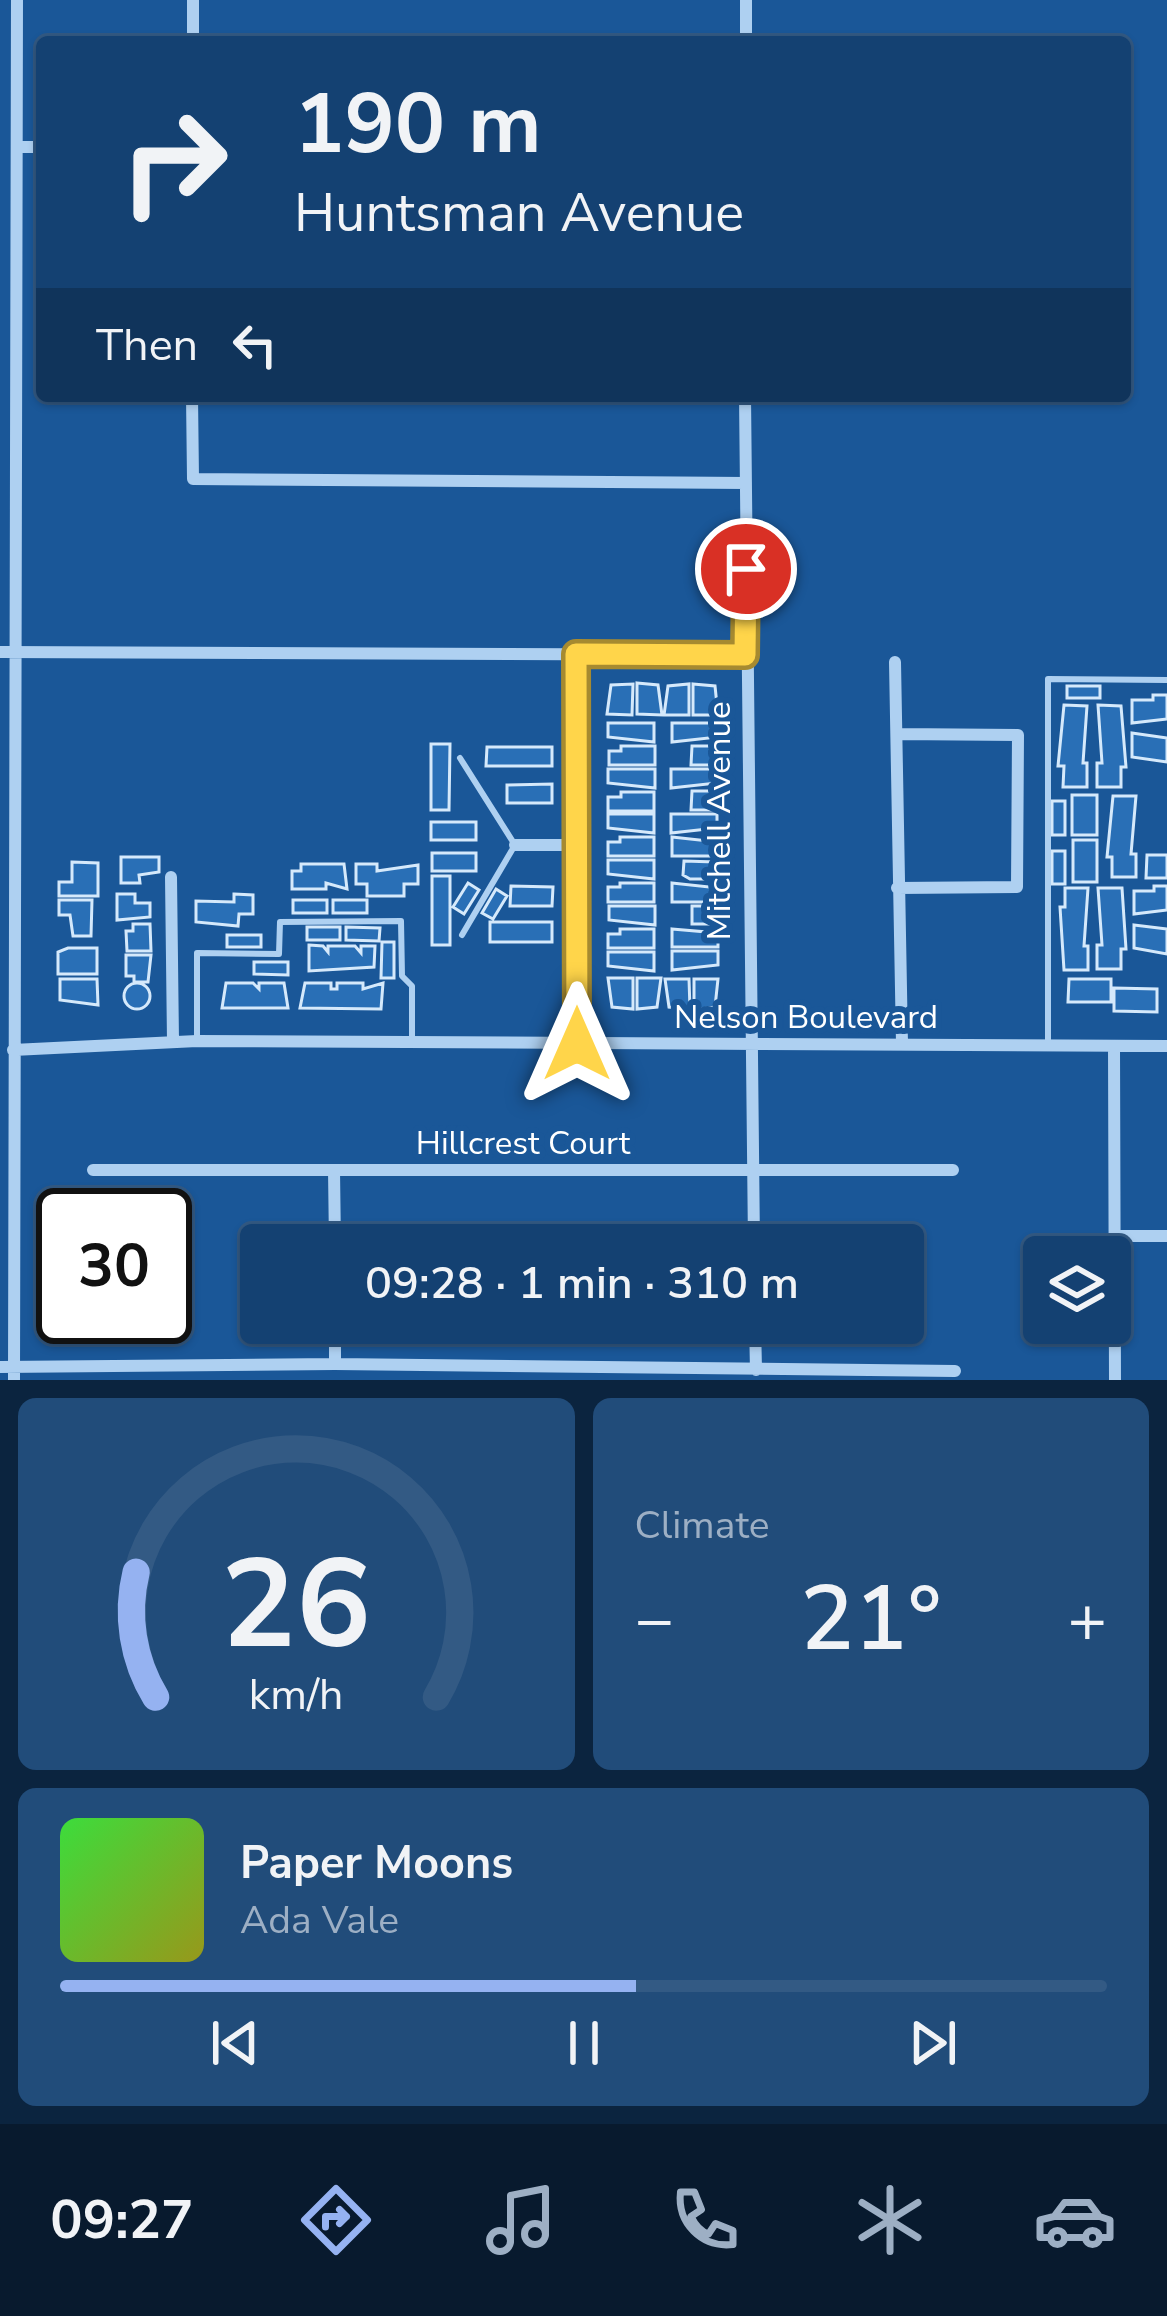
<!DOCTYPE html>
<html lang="en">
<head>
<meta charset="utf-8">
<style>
  :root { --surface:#144172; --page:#214c7a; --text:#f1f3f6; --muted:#9dafc4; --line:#335a84; --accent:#95b2f1 }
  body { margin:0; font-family:"Nunito Sans",sans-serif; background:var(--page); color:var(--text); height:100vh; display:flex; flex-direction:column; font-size:45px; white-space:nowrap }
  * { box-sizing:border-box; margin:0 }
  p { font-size:39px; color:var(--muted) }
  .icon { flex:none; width:66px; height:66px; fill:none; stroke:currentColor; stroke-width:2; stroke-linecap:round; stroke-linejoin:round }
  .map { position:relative; height:1380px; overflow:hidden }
  .sheet { display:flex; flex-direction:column; gap:18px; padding:18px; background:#0b243f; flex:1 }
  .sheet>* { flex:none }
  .top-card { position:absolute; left:36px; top:36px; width:1095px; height:366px; border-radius:12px; box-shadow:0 3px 9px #0004,0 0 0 3px var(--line); background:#144172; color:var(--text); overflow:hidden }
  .controls { position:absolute; left:1023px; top:1236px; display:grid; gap:24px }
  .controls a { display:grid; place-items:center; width:108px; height:108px; border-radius:12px; background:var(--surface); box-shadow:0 3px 9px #0004,0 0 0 3px var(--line); font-size:60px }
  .speed { position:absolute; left:36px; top:1188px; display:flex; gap:24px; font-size:60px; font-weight:700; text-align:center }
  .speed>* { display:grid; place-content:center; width:156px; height:156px; border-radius:50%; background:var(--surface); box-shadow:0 3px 9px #0004,0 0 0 3px var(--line); line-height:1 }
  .speed .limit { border:6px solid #111; border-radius:18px; background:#fff; color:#111 }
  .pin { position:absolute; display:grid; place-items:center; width:102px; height:102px; color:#fff; margin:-51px; border:6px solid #fff; border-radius:50%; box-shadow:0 3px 12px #0007 }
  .me { position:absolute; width:132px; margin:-66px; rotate:0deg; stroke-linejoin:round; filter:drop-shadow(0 0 9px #0008) }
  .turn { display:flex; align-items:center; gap:42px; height:252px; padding:0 60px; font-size:54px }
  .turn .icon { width:156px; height:156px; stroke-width:2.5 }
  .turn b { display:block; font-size:84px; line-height:102px }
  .then { display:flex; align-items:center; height:114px; padding:0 60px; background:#0003; gap:24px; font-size:45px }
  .big { font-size:90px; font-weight:600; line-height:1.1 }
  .sheet .widget { flex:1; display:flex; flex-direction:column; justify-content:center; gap:18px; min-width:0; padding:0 42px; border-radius:18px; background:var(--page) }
  .sheet .dial { align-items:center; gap:0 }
  .dial svg { height:312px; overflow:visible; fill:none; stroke:var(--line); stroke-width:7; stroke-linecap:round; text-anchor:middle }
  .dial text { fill:var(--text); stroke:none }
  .song { display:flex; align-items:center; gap:36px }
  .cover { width:144px; height:144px; border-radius:18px; background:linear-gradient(135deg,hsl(120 70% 55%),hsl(60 70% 35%)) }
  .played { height:12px; border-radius:6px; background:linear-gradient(90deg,var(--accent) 55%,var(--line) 55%) }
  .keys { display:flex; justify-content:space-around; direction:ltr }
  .heat { display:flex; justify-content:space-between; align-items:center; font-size:66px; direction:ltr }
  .sheet .tiles { flex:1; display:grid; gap:18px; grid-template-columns:1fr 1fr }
  .widget:last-child { grid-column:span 2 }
  .trip { position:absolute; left:240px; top:1224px; width:684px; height:120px; border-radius:12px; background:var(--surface); box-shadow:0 3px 9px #0004,0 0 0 3px var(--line); font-weight:600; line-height:120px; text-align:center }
  .tabs { display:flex; height:192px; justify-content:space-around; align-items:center; background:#081a2e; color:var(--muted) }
  .tabs .icon { width:84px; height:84px }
  .tabs .current { color:var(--accent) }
  .tabs b { font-size:54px; color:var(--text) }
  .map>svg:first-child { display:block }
  .building { fill:#296fb6; stroke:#d5e9fb; stroke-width:3 }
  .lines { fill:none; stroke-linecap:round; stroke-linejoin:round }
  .lane { stroke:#aed0f1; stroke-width:6 }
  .street { stroke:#aed0f1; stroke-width:12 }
  .route-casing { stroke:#a68a30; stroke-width:30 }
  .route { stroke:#ffd54a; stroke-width:21 }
  .labels { text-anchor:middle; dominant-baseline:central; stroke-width:12; stroke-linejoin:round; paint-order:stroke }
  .street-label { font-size:33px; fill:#fff; stroke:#1a5798 }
</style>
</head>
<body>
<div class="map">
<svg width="1167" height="1380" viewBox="0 0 1167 1380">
  <rect width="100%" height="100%" fill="#1a5798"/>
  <path class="building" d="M637,683L658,685L662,715L637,714Z
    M633,684L632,715L607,714L611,685Z
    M689,684V715H664L668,686Z
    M693,684L715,686L718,715H693Z
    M1067,686H1100V698H1067Z
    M1153,695H1167V719L1132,723V700H1153Z
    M1064,705L1087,706L1083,763H1087V787H1063L1064,766H1058Z
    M1098,705L1121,706L1126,767H1121V787H1097V763H1102Z
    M608,723H654V742L608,737Z
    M672,723H718V737L672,742Z
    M1132,733L1167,738V762L1132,757Z
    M431,744H450L449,810H431Z
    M621,746H655V765H609V751H621Z
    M692,746H712L714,765H691Z
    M487,747H552V766H486Z
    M608,769H655V788L608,783Z
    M671,769H717V783L671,788Z
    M552,784V803H507V785Z
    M692,791H712L714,810H691Z
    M621,792H654V811H608V797H621Z
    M1072,795H1097V835H1072Z
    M1113,796H1136L1131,854H1136V877H1112V857H1107Z
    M1052,801H1065V835H1052Z
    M608,814H654V833L608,828Z
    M671,814H717V828L671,833Z
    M431,822H476V840H431Z
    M620,837H654V856H608V842H620Z
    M672,837L718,842V856H672Z
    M1073,840H1097V882H1073Z
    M1052,851H1065V884H1052Z
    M432,853H476V871H432Z
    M1147,855H1167V878H1146Z
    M121,857H159V872L139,875L140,883H121Z
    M608,860H654V879L608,874Z
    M684,861L715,862V879H690L683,875Z
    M72,862L98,863V896H59V882H72Z
    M301,864H344L347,889L326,883V889H292V871H301Z
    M356,864H377V871L418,865V884H404V896H367V884H356Z
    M432,876H450V945H432Z
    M468,883L479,890L464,914L453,907Z
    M620,883H654V902H608V887H620Z
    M672,883L719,888V902H672Z
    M511,886L553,887L552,906H510Z
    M1154,886H1167V910L1134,914V891H1154Z
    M1065,888H1088L1084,946H1088V970H1064L1060,907H1065Z
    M1098,888H1122L1126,949H1121V969H1097V945H1102Z
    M496,889L507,896L493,919L482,913Z
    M117,894H135V903H150V917L117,920Z
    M234,894L253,895V914H239L238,926L196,922V901L234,902Z
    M59,900H92L91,936H73L70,915H59Z
    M293,900H327V913H293Z
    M333,900H367V913H333Z
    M609,906H655V925L609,920Z
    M692,906H717V924H692Z
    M490,922H552V942H490Z
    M133,924H150L151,951H127L126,931H133Z
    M1134,925L1167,929V954L1134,948Z
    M307,927H340V940H307Z
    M346,927L380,928L379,941L346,940Z
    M620,929H654V948H608V934H620Z
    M672,929L718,933V947H672Z
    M227,935H261V947H227Z
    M382,942H394V978H381Z
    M309,945L323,946L328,952V946H355L361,953V946H375L374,967L309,971Z
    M68,948H97V974H58V952Z
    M672,951H718V965L672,970Z
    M608,952H654V971L608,966Z
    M126,955H151L148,982H134V976H126Z
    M254,962H288V975L254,974Z
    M608,978H633V1009L612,1007Z
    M637,978H661L657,1007L637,1009Z
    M60,979H97L98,1005L60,1000Z
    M665,979H689L690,1009L669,1007Z
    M694,979H718L715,1007L694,1010Z
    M1069,979H1111V1002H1068Z
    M226,983H253L259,989V983H284L288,1008H222Z
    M305,983H331V989H337V983H363V989L383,983L381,1009L300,1008Z
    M124 996a13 13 0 1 1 26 0a13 13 0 1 1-26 0Z
    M1114,988L1157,989V1012L1114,1011Z"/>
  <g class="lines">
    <path class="lane" d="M460,758L515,845L462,935
      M197,1038V953L279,954L280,922L401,921L402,976L412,986V1040
      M1048,1042V679L1167,680"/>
    <path class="street" d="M193,42V0
      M746,42V0
      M18,147H42
      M192,396L193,479L746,483
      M745,396L754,1245
      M0,652L745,655
      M576,654L577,1044
      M895,662L902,1044
      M897,734L1018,735L1017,887L897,888
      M515,845H578
      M171,877L173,1042
      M1114,1046L1115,1380
      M13,1050L197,1041L1167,1046
      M93,1170H953
      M334,1170L335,1245
      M1116,1236H1167
      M335,1323V1364
      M755,1323L756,1370
      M0,1367L335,1364L955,1371
      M14,1380L17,0"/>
  </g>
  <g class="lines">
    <g class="route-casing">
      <path id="route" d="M577,1044L576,654L745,655L746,569"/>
    </g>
    <use href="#route" class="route"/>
  </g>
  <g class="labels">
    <g class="street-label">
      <text transform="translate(719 821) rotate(-90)">Mitchell Avenue</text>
      <text x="806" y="1017">Nelson Boulevard</text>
      <text x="523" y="1143">Hillcrest Court</text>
    </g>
  </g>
</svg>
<div class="controls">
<a><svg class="icon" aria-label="layers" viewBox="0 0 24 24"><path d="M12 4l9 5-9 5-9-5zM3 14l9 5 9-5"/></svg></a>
</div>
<div class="speed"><div class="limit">30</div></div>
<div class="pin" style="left:746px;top:569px;background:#d93025"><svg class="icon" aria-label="arrive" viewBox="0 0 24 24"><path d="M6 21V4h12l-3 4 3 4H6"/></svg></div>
<svg class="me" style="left:577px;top:1044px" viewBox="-20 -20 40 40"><path d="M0-17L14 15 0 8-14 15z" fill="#ffd54a" stroke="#fff" stroke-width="4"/></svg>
<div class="trip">09:28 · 1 min · 310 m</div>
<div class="top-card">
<div class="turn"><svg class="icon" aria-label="right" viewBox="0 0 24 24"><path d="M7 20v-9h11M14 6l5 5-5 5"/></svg><div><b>190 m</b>Huntsman Avenue</div></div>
<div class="then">Then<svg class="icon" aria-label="left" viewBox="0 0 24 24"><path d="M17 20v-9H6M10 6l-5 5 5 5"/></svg></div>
</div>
</div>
<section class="sheet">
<div class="tiles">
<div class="widget dial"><svg viewBox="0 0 100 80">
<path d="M14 69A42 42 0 1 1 86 69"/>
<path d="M14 69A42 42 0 0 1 9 37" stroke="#95b2f1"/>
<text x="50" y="56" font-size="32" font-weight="700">26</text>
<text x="50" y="72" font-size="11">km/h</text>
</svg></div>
<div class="widget"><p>Climate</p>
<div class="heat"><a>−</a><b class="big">21°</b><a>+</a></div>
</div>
<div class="widget">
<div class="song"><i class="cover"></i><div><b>Paper Moons</b><p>Ada Vale</p></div></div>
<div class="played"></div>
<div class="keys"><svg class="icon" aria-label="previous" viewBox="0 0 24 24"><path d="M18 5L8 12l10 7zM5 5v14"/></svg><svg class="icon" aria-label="pause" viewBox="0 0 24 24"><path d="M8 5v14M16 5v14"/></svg><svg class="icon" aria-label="next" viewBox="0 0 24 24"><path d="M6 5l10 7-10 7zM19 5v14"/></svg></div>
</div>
</div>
</section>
<nav class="tabs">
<b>09:27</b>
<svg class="icon current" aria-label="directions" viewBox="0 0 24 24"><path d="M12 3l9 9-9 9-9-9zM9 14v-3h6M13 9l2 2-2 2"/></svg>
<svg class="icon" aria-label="music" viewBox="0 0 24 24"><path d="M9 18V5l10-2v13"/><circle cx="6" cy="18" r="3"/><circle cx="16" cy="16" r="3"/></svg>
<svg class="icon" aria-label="phone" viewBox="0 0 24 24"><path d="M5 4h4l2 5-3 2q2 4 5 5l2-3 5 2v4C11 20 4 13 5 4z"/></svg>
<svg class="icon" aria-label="climate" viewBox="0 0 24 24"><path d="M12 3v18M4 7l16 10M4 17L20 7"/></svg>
<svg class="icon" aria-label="car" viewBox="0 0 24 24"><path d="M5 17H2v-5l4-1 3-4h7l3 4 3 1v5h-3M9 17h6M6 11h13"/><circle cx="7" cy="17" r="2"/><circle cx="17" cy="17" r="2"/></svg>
</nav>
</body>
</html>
